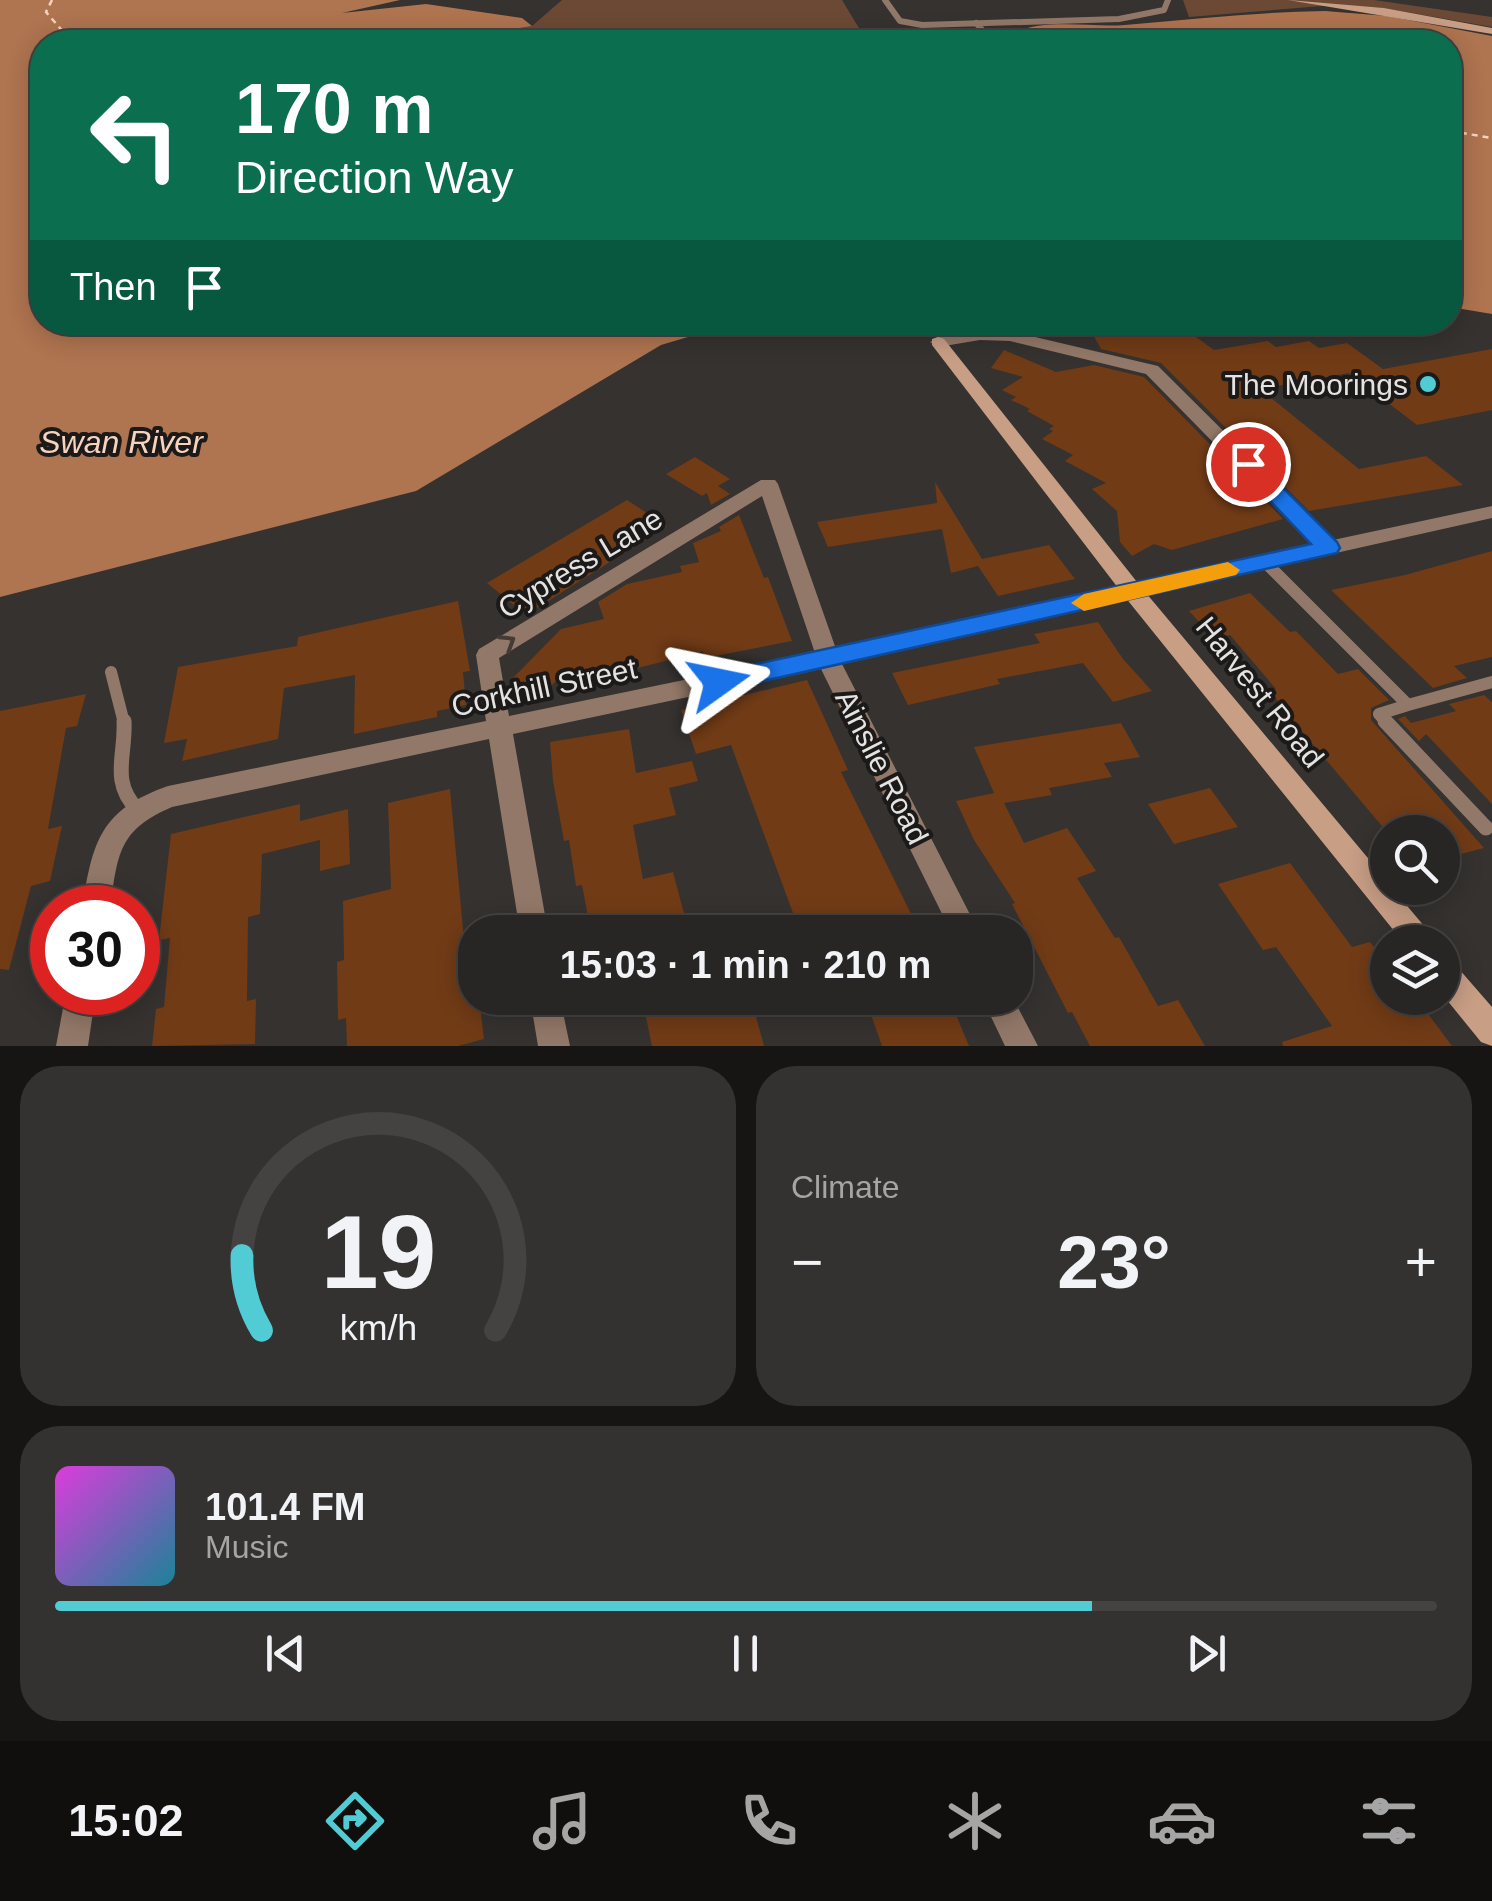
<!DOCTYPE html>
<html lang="en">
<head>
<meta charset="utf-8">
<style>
  :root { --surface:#282624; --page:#343231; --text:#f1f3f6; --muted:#a5a5a6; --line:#444341; --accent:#51ccd4 }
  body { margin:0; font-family:Arial,sans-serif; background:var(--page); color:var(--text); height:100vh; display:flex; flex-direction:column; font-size:38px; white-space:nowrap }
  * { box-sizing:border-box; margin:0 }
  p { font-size:32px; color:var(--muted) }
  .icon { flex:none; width:55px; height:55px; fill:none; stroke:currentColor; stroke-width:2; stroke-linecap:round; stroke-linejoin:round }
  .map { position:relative; height:1046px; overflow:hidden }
  .details { display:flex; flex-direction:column; gap:20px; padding:20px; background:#161514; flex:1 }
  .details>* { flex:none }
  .guide { position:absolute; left:30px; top:30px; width:1432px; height:305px; border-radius:40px; box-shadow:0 5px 25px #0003,0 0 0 2px var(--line); background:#0b6e4f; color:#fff; overflow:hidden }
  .fabs { position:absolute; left:1370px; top:815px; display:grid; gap:20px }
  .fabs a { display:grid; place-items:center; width:90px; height:90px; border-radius:50%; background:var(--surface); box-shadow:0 5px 25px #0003,0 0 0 2px var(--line); font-size:50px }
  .speed { position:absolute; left:30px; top:885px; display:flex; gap:20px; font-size:50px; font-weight:700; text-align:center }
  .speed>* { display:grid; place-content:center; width:130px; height:130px; border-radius:50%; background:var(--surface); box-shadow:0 5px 25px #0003,0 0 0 2px var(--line); line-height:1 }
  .speed .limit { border:15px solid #d22; background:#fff; color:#111 }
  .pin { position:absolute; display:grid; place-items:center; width:85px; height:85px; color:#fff; margin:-42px; border:5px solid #fff; border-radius:50%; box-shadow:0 2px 10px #0007 }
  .me { position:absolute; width:110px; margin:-55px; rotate:78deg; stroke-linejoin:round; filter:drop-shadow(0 0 8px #0008) }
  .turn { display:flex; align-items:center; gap:35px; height:210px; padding:0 40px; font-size:45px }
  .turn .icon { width:130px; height:130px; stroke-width:2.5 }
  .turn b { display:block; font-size:70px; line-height:85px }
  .then { display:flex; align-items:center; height:95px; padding:0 40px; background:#0003; gap:20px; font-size:38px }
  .big { font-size:75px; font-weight:700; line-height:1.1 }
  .details .widget { flex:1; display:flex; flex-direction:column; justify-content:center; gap:15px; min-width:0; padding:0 35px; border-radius:40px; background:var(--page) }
  .details .dial { align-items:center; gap:0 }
  .dial svg { height:260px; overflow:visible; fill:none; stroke:var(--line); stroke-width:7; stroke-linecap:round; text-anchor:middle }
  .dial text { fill:var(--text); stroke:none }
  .song { display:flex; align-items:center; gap:30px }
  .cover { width:120px; height:120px; border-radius:15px; background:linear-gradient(135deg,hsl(300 70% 55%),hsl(190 70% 35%)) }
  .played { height:10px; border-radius:5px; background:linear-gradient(90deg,var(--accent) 75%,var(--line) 75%) }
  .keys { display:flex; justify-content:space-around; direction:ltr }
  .heat { display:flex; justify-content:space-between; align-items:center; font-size:55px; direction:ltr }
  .details .tiles { flex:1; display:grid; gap:20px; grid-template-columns:1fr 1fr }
  .widget:last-child { grid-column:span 2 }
  .trip { position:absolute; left:458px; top:915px; width:575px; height:100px; border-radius:40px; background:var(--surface); box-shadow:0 5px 25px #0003,0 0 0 2px var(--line); font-weight:700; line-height:100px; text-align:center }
  .dock { display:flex; height:160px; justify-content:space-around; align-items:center; background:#100f0e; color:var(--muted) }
  .dock .icon { width:70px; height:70px }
  .dock .active { color:var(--accent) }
  .dock b { font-size:45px; color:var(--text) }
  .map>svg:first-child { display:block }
  .green { fill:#6c4935 }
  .water { fill:#af7450 }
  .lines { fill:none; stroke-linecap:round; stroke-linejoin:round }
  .ferry { stroke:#f6d3bf; stroke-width:2.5; stroke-dasharray:6 5; stroke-linecap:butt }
  .building { fill:#713b16 }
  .lane-far2 { stroke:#927868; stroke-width:6 }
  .lane-far1 { stroke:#927868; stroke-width:12 }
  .lane { stroke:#927868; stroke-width:15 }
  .street { fill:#927868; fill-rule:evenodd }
  .secondary { fill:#c89e85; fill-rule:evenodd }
  .oneway { stroke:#453b35 }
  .route { fill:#1a73e8; stroke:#114b97; stroke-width:2.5 }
  .slow { fill:#f59e0b }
  .poi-dot { fill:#51ccd4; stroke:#1b1a19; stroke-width:4 }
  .labels { text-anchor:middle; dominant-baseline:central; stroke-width:8; stroke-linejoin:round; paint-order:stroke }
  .poi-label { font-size:30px; fill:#e5e3e2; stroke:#1b1a19; text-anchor:end }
  .street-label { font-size:30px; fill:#e5e3e2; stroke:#1b1a19 }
  .water-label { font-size:32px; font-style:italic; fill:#f6d3bf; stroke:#1b1a19 }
</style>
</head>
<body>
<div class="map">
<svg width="1492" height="1046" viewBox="0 0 1492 1046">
  <rect width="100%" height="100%" fill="#353230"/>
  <path class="green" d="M562,0H842L865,38L834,42H694L662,39L607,42L521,31L520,28L532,26Z
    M1183,0H1374L1492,17V27L1383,8L1334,5L1189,17Z"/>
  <path class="water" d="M0,0H400L342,13L426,4L522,18L532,26L520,28C539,42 584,18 618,39L607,42H42V322L735,323L661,345L416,491L0,597Z
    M1325,11L1387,16L1492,36V314L1450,307V42H1012L1011,35C1040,17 1091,28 1125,25C1192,19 1257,12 1325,11Z"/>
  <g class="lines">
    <path class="ferry" d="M52,0L46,12L72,42
      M1450,131L1492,138"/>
  </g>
  <path class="building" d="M1104,322L1192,334L1214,350L1268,341L1276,347L1309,341L1319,348L1347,343L1383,369L1492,349V410L1417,425L1349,373L1260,389L1359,469L1426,456L1463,485L1309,511L1161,363L1101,349L1092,333Z
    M1004,350L1056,372L1094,365L1144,377L1283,519L1172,550L1154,544L1132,556L1120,542L1117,511L1092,489L1106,483L1065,461L1073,455L1042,439L1053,431L1049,429L1054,426L1027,411L1030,409L1011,400L1016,397L1002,390L1023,377L991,368Z
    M695,457L730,479L718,486L730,494L711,505L707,493L702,496L666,474Z
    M935,482L982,559L1049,545L1075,579L998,596L978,566L951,573L942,529L828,547L817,522L937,503Z
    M627,500L667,526L526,615L487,583Z
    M739,515L764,578L768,577L792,641L705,658L703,651L638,668L636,664L589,675L578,688L558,679L545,692L513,678L561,629L604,619L598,602L627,584L682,572L680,566L699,562L693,543L721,531L719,527Z
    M1492,551V657L1454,666L1467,678L1433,688L1331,590L1405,575Z
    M1250,593L1290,632L1296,631L1338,674L1358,669L1389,700L1371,708V720L1484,848L1442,859V832H1387L1305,735L1270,691L1276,689L1230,635L1215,639L1189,611Z
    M458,601L470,671L463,672L466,705L437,711V717L354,734L355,675L284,688L278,739L182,761L187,739L164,743L178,667L297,646L298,637Z
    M1098,622L1123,659L1152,691L1113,702L1083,663L997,679L1000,684L908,705L892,673L1040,643L1034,634Z
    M807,680L848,770L841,772L920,932H800L731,745L696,754L681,710Z
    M86,694L77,726L66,728L48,829L62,826L50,881L31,886L9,970L0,969V711Z
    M1484,695L1492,702V804L1426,734L1419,741L1398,719L1405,716L1411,723L1456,711L1449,704Z
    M1121,723L1140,757L1104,763L1112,777L1049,788L1052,795L1004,803L1024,843L1067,828L1096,871L1077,878L1115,938L1119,937L1158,1006L1178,1000L1205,1046H1090L1072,1012L1068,1013L1012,904L1015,903L974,840L956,801L994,793L974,747Z
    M629,729L636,773L692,761L698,781L669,788L676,815L633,825L643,879L673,872L689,932H591L582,885L576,886L569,840L564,841L553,781L550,742Z
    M1210,788L1238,827L1174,844L1148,804Z
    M450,789L469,994L475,993L479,998L484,1039L458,1046H347L346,1018L338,1020L337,962L344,960L343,901L391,889L388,803Z
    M300,804V821L348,809L350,864L320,871V840L262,854L260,914L248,917L247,1001L256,999L255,1044L152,1046L156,1009L164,1007L170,938L159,940L171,834Z
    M1290,863L1352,947L1370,942L1388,965V1008L1417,999L1452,1046H1283L1282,1042L1332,1026L1276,947L1263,950L1218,884Z
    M642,998H751L764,1046H652Z
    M865,998H949L969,1046H882Z"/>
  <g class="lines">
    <path class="lane-far2" d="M885,0L900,21L922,25L1119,19L1164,10L1168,0
      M976,23L993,42"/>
    <path class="lane-far1" d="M1264,561L1408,705L1379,714L1387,723
      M111,672L124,723
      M1408,705L1492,682"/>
    <path class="lane" d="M124,721C126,755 110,781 137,809
      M1385,721L1486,828"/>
    <path class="street" d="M980,330L1010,331L1158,366L1333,540L1492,506V518L842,664L979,932H951L821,669L513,734L548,932H520L489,739L172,807C118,830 118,854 110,908H82C93,841 100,810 168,786L486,721L476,655L479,649L761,480H775L778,484L836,649L1314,545L1146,374L1010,341L980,340L938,347L930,342L938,337ZM762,496L815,653L509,716L499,658Z
      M66,992H96L88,1046H56Z
      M530,998H560L570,1046H538Z
      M982,998H1013L1038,1046H1005Z"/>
    <path class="secondary" d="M1288,0L1384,8L1492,28V34Z
      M938,337L944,339L1141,587L1388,882V888H1392L1430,933L1434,942H1403L1125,597L932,345V339Z
      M1442,957L1452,961L1492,1007V1046L1481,1042L1442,994Z"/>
  </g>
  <defs><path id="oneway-chevron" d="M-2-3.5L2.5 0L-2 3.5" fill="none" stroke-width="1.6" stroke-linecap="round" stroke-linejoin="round" transform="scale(2.5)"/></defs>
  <use class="oneway" href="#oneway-chevron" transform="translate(508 642) rotate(-32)"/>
  <path class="route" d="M1248,458L1255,460L1337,542L1340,548L1337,553L719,691L709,689L705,682L709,674L719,672L1311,544L1240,469L1237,464L1240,460Z"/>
  <path class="slow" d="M1228,562L1240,570L1236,575L1084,611L1071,603L1084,594Z"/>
  <circle class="poi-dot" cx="1428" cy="384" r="10"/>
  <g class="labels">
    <g class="poi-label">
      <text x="1408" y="384">The Moorings</text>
    </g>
    <g class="street-label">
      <text transform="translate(580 563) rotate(-31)">Cypress Lane</text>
      <text transform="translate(544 687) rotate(-12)">Corkhill Street</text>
      <text transform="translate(1260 692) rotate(51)">Harvest Road</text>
      <text transform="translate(882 767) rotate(63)">Ainslie Road</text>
    </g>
    <g class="water-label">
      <text x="121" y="442">Swan River</text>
    </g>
  </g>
</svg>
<div class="fabs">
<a><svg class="icon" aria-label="search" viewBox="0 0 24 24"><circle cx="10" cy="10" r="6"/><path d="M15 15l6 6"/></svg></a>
<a><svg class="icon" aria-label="layers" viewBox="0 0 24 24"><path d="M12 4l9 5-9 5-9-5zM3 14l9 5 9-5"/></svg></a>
</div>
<div class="speed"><div class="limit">30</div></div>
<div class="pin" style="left:1248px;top:464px;background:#d93025"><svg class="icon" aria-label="arrive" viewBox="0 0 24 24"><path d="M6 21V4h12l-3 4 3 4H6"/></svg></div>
<svg class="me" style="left:719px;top:682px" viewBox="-20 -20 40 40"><path d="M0-17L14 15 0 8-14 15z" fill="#1a73e8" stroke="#fff" stroke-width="4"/></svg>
<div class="trip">15:03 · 1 min · 210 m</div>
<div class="guide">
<div class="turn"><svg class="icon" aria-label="left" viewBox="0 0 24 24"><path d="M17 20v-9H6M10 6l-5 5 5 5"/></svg><div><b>170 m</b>Direction Way</div></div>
<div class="then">Then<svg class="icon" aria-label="arrive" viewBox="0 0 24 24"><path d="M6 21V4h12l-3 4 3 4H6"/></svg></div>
</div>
</div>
<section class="details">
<div class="tiles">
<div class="widget dial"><svg viewBox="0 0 100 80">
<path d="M14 69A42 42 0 1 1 86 69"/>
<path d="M14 69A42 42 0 0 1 8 46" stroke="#51ccd4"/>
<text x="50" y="56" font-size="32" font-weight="700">19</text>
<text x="50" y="72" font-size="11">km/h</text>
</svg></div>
<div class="widget"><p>Climate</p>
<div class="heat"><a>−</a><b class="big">23°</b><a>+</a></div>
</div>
<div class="widget">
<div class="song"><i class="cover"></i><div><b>101.4 FM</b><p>Music</p></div></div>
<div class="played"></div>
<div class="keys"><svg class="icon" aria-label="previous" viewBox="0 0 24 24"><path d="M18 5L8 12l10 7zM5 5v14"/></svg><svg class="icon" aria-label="pause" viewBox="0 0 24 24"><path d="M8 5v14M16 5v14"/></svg><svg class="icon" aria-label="next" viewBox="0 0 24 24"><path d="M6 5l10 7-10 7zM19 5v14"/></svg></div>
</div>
</div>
</section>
<nav class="dock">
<b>15:02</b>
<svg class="icon active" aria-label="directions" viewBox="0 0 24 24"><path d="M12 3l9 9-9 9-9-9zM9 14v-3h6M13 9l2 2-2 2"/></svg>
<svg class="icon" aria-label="music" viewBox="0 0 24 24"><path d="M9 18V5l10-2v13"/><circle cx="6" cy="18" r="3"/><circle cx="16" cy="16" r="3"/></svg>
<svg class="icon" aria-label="phone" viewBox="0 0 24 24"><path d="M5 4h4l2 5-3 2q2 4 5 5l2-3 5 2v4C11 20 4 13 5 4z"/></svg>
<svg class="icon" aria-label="climate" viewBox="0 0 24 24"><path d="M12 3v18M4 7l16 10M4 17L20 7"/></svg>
<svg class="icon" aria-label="car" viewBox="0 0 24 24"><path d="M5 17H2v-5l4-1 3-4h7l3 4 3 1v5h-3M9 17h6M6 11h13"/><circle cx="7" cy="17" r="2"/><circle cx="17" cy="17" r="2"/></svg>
<svg class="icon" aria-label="filters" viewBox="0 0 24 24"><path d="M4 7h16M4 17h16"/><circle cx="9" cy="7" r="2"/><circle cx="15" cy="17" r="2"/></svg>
</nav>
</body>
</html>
